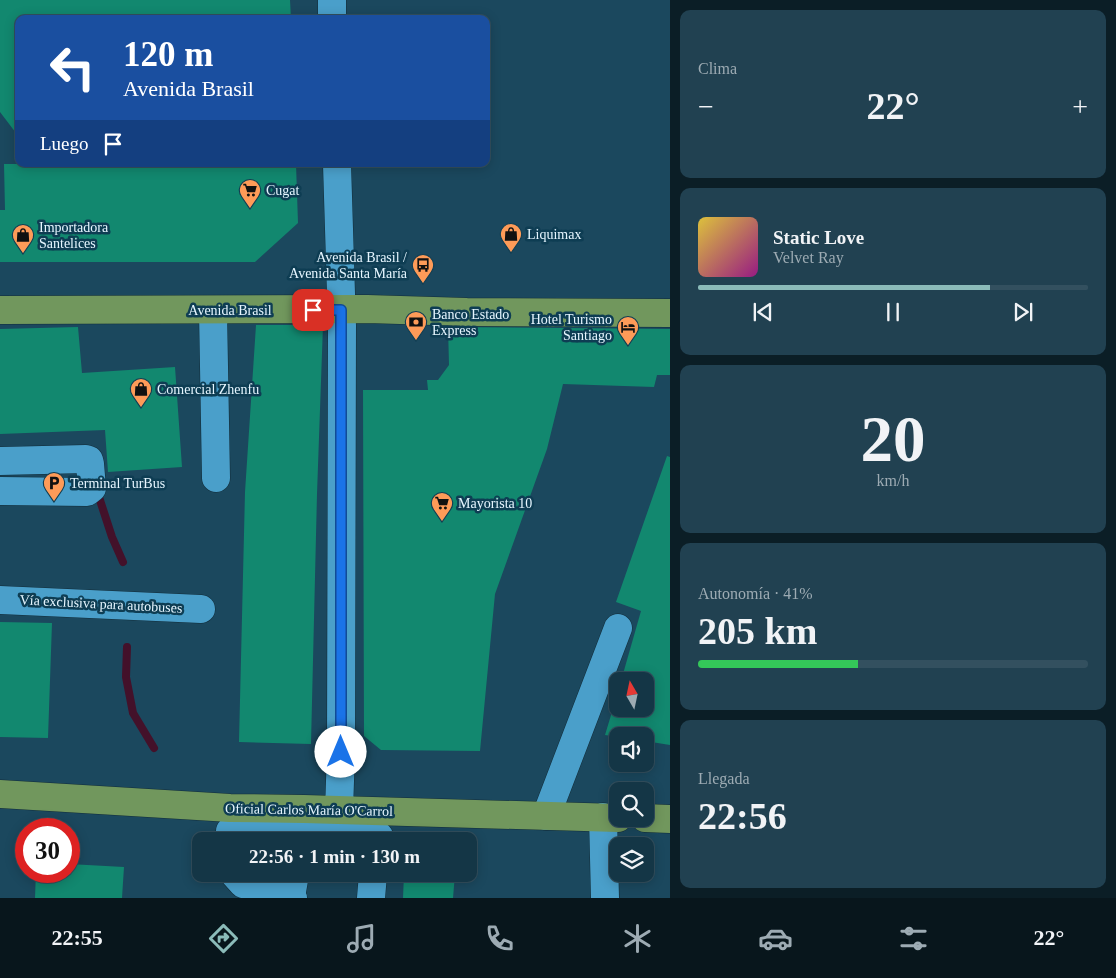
<!DOCTYPE html>
<html lang="es">
<head>
<meta charset="utf-8">
<style>
  :root { --surface:#143646; --page:#214151; --text:#f1f3f6; --muted:#9dabb3; --line:#33505f; --accent:#8bbbb9 }
  body { margin:0; font-family:"Times New Roman",serif; background:var(--page); color:var(--text); height:100vh; display:flex; flex-direction:column; font-size:19px; white-space:nowrap }
  * { box-sizing:border-box; margin:0 }
  p { font-size:16px; color:var(--muted) }
  .icon { flex:none; width:28px; height:28px; fill:none; stroke:currentColor; stroke-width:2; stroke-linecap:round; stroke-linejoin:round }
  .map { position:relative; flex:1; overflow:hidden }
  .panel { display:flex; flex-direction:column; gap:10px; padding:10px; background:#0b1e26; width:446px }
  .panel>* { flex:none }
  .banner { position:absolute; left:15px; top:15px; width:475px; height:152px; border-radius:10px; box-shadow:0 2px 12px #0003,0 0 0 1px var(--line); background:#1a4fa0; color:#fff; overflow:hidden }
  .needle { width:32px; rotate:351deg }
  .fabs { position:absolute; left:609px; top:672px; display:grid; gap:10px }
  .fabs a { display:grid; place-items:center; width:45px; height:45px; border-radius:10px; background:var(--surface); box-shadow:0 2px 12px #0003,0 0 0 1px var(--line); font-size:25px }
  .speed { position:absolute; left:15px; top:818px; display:flex; gap:10px; font-size:25px; font-weight:700; text-align:center }
  .speed>* { display:grid; place-content:center; width:65px; height:65px; border-radius:50%; background:var(--surface); box-shadow:0 2px 12px #0003,0 0 0 1px var(--line); line-height:1 }
  .speed .limit { border:8px solid #d22; background:#fff; color:#111 }
  .pin { position:absolute; display:grid; place-items:center; width:42px; height:42px; color:#fff; margin:-21px; border-radius:10px; box-shadow:0 2px 8px #0006 }
  .me { position:absolute; width:55px; margin:-28px; rotate:0deg; stroke-linejoin:round; filter:drop-shadow(0 0 4px #0008) }
  .turn { display:flex; align-items:center; gap:18px; height:105px; padding:0 25px; font-size:22px }
  .turn .icon { width:65px; height:65px; stroke-width:2.5 }
  .turn b { display:block; font-size:35px; line-height:42px }
  .then { display:flex; align-items:center; height:48px; padding:0 25px; background:#0003; gap:10px; font-size:19px }
  .big { font-size:38px; font-weight:600; line-height:1.1 }
  .panel .widget { flex:1; display:flex; flex-direction:column; justify-content:center; gap:8px; min-width:0; padding:0 18px; border-radius:10px; background:var(--page) }
  .panel .dial { align-items:center; gap:0 }
  .dial b { font-size:65px; line-height:1 }
  .song { display:flex; align-items:center; gap:15px }
  .cover { width:60px; height:60px; border-radius:8px; background:linear-gradient(135deg,hsl(50 70% 55%),hsl(310 70% 35%)) }
  .played { height:5px; border-radius:2px; background:linear-gradient(90deg,var(--accent) 75%,var(--line) 75%) }
  .keys { display:flex; justify-content:space-around; direction:ltr }
  .heat { display:flex; justify-content:space-between; align-items:center; font-size:28px; direction:ltr }
  .charge { height:8px; border-radius:4px; background:linear-gradient(90deg,#34c759 41%,var(--line) 0) }
  .trip { position:absolute; left:192px; top:832px; width:285px; height:50px; border-radius:10px; background:var(--surface); box-shadow:0 2px 12px #0003,0 0 0 1px var(--line); font-weight:600; line-height:50px; text-align:center }
  .dock { display:flex; height:80px; justify-content:space-around; align-items:center; background:#08161c; color:var(--muted) }
  .dock .icon { width:35px; height:35px }
  .dock .on { color:var(--accent) }
  .dock b { font-size:22px; color:var(--text) }
  main { display:flex; flex:1; min-height:0 }
  .map>svg:first-child { display:block }
  .lines { fill:none; stroke-linecap:round; stroke-linejoin:round }
  .stream { stroke:#43112a; stroke-width:8 }
  .building { fill:#12886f }
  .minor-casing { stroke:#122d3a; stroke-width:29 }
  .major-casing { stroke:#122d3a; stroke-width:29 }
  .minor { stroke:#4a9fca; stroke-width:28 }
  .major { stroke:#71975d; stroke-width:28 }
  .route-casing { stroke:#114b97; stroke-width:12 }
  .route { stroke:#1a73e8; stroke-width:9 }
  .labels { text-anchor:middle; dominant-baseline:central; stroke-width:5; stroke-linejoin:round; paint-order:stroke }
  .poi-label { font-size:14px; fill:#e6f6ff; stroke:#0e3d53; text-anchor:start }
  .street-label { font-size:14px; fill:#e6f6ff; stroke:#0e3d53 }
</style>
</head>
<body>
<main>
<div class="map">
<svg width="670" height="898" viewBox="0 0 670 898">
  <rect width="100%" height="100%" fill="#1b485e"/>
  <g class="lines">
    <path class="stream" d="M97,491L112,537L123,562
      M127,647L126,677L133,713L154,748"/>
  </g>
  <path class="building" d="M0,0H290L291,19H19V137L0,112Z
    M4,164H296L298,223L255,262H0V210H5Z
    M256,325H323L317,494L311,744L239,742L245,492Z
    M78,327L82,373L175,367L182,467L108,472L105,430L0,434V329Z
    M448,327L670,329V375H657L654,387L563,384L547,449L495,594L480,751L381,750L364,736L363,390H428L427,380H438L449,365Z
    M667,456L670,457V745L645,741V736L618,737L605,735L618,692V709H645V681H621L641,611L616,602Z
    M0,622L52,623L48,738L0,737Z
    M69,864L124,867L122,898H35L36,871H69Z
    M404,874H455L453,898H403Z"/>
  <g class="lines">
    <g class="minor-casing">
      <path id="minor" d="M332,0V19
        M337,164L342,326L341,752L339,810
        M213,311L216,478
        M0,461L86,459L89,460L90,464L92,488L87,492L0,491
        M0,600L201,609
        M546,816L618,628
        M603,817L605,898
        M230,831L379,836
        M234,874L243,884L293,898
        M291,897L295,874
        M371,898L373,874"/>
    </g>
    <g class="major-casing">
      <path id="major" d="M0,310L367,309L467,312L670,313
        M0,794L230,808L304,809L618,818
        M645,818L670,819"/>
    </g>
    <use href="#minor" class="minor"/>
    <use href="#major" class="major"/>
  </g>
  <g class="lines">
    <g class="route-casing">
      <path id="route" d="M313,310H341V752"/>
    </g>
    <use href="#route" class="route"/>
  </g>
  <defs>
    <g id="supermarket-pin" transform="scale(1.125)"><path d="M0 17L-7.5 6A9.5 9.5 0 1 1 7.5 6Z" fill="#fe9b58" stroke="#0e3d53"/><path d="M-6-5.5h2.5l.6 2H6L4.5 2H-2.5L-4.4-4H-6ZM-1.5 3.2a1.3 1.3 0 1 0 .1 0ZM3 3.2a1.3 1.3 0 1 0 .1 0Z" fill="#111"/></g>
    <g id="shop-pin" transform="scale(1.125)"><path d="M0 17L-7.5 6A9.5 9.5 0 1 1 7.5 6Z" fill="#fe9b58" stroke="#0e3d53"/><path d="M-5-2.5h2.3a2.7 3.5 0 0 1 5.4 0H5L5.5 6h-11ZM-1.5-2.5h3a1.5 2.3 0 0 0-3 0Z" fill="#111"/></g>
    <g id="bus-pin" transform="scale(1.125)"><path d="M0 17L-7.5 6A9.5 9.5 0 1 1 7.5 6Z" fill="#fe9b58" stroke="#0e3d53"/><path d="M-5-6H5V4H4V6H2V4H-2V6H-4V4H-5ZM-3.5-4V0h7V-4ZM-3.5 1.2v1.5H-2V1.2ZM2 1.2v1.5H3.5V1.2Z" fill="#111"/></g>
    <g id="bank-pin" transform="scale(1.125)"><path d="M0 17L-7.5 6A9.5 9.5 0 1 1 7.5 6Z" fill="#fe9b58" stroke="#0e3d53"/><path d="M-6-4H6V4H-6ZM0-2.3a2.3 2.3 0 1 0 0 4.6a2.3 2.3 0 1 0 0-4.6Z" fill="#111"/></g>
    <g id="hotel-pin" transform="scale(1.125)"><path d="M0 17L-7.5 6A9.5 9.5 0 1 1 7.5 6Z" fill="#fe9b58" stroke="#0e3d53"/><path d="M-6-4.5h1.5V1H6V5H4.5V3h-9V5H-6ZM-4 0a1.8 1.8 0 1 1 3.6 0ZM.5 0V-2.5h3Q6-2.5 6 0Z" fill="#111"/></g>
    <g id="parking-pin" transform="scale(1.125)"><path d="M0 17L-7.5 6A9.5 9.5 0 1 1 7.5 6Z" fill="#fe9b58" stroke="#0e3d53"/><path d="M-3.5-5.5H1a3.5 3.5 0 0 1 0 7H-1V5.5H-3.5ZM-1-3.4V-.6H.8a1.4 1.4 0 0 0 0-2.8Z" fill="#111"/></g>
  </defs>
  <g fill-rule="evenodd">
    <use href="#supermarket-pin" x="250" y="190"/>
    <use href="#shop-pin" x="511" y="234"/>
    <use href="#shop-pin" x="23" y="235"/>
    <use href="#bus-pin" x="423" y="265"/>
    <use href="#bank-pin" x="416" y="322"/>
    <use href="#hotel-pin" x="628" y="327"/>
    <use href="#shop-pin" x="141" y="389"/>
    <use href="#parking-pin" x="54" y="483"/>
    <use href="#supermarket-pin" x="442" y="503"/>
  </g>
  <g class="labels">
    <g class="poi-label">
      <text x="266" y="190">Cugat</text>
      <text x="39" y="227">Importadora<tspan x="39" dy="16">Santelices</tspan></text>
      <text x="527" y="234">Liquimax</text>
      <text x="407" y="257" text-anchor="end">Avenida Brasil /<tspan x="407" dy="16">Avenida Santa María</tspan></text>
      <text x="432" y="314">Banco Estado<tspan x="432" dy="16">Express</tspan></text>
      <text x="612" y="319" text-anchor="end">Hotel Turismo<tspan x="612" dy="16">Santiago</tspan></text>
      <text x="157" y="389">Comercial Zhenfu</text>
      <text x="70" y="483">Terminal TurBus</text>
      <text x="458" y="503">Mayorista 10</text>
    </g>
    <g class="street-label">
      <text x="230" y="310">Avenida Brasil</text>
      <text transform="translate(101 604) rotate(3)">Vía exclusiva para autobuses</text>
      <text transform="translate(309 810) rotate(1)">Oficial Carlos María O'Carrol</text>
    </g>
  </g>
</svg>
<div class="fabs">
<a><svg class="needle" viewBox="-14 -14 28 28"><path d="M0-13l5 13h-10z" fill="#e53935"/><path d="M0 13l5-13h-10z" fill="#9dabb3"/></svg></a>
<a><svg class="icon" aria-label="sound" viewBox="0 0 24 24"><path d="M4 9h4l5-4v14l-5-4H4zM17 9q2 3 0 6"/></svg></a>
<a><svg class="icon" aria-label="search" viewBox="0 0 24 24"><circle cx="10" cy="10" r="6"/><path d="M15 15l6 6"/></svg></a>
<a><svg class="icon" aria-label="layers" viewBox="0 0 24 24"><path d="M12 4l9 5-9 5-9-5zM3 14l9 5 9-5"/></svg></a>
</div>
<div class="speed"><div class="limit">30</div></div>
<div class="pin" style="left:313px;top:310px;background:#d93025"><svg class="icon" aria-label="arrive" viewBox="0 0 24 24"><path d="M6 21V4h12l-3 4 3 4H6"/></svg></div>
<svg class="me" style="left:341px;top:752px" viewBox="-20 -20 40 40"><circle r="19" fill="#fff"/><path d="M0-13L10 11 0 6-10 11z" fill="#1a73e8"/></svg>
<div class="trip">22:56 · 1 min · 130 m</div>
<div class="banner">
<div class="turn"><svg class="icon" aria-label="left" viewBox="0 0 24 24"><path d="M17 20v-9H6M10 6l-5 5 5 5"/></svg><div><b>120 m</b>Avenida Brasil</div></div>
<div class="then">Luego<svg class="icon" aria-label="arrive" viewBox="0 0 24 24"><path d="M6 21V4h12l-3 4 3 4H6"/></svg></div>
</div>
</div>
<section class="panel">
<div class="widget"><p>Clima</p>
<div class="heat"><a>−</a><b class="big">22°</b><a>+</a></div>
</div>
<div class="widget">
<div class="song"><i class="cover"></i><div><b>Static Love</b><p>Velvet Ray</p></div></div>
<div class="played"></div>
<div class="keys"><svg class="icon" aria-label="previous" viewBox="0 0 24 24"><path d="M18 5L8 12l10 7zM5 5v14"/></svg><svg class="icon" aria-label="pause" viewBox="0 0 24 24"><path d="M8 5v14M16 5v14"/></svg><svg class="icon" aria-label="next" viewBox="0 0 24 24"><path d="M6 5l10 7-10 7zM19 5v14"/></svg></div>
</div>
<div class="widget dial"><b>20</b><p>km/h</p></div>
<div class="widget"><p>Autonomía · 41%</p><b class="big">205 km</b><div class="charge"></div></div>
<div class="widget"><p>Llegada</p><b class="big">22:56</b></div>
</section>
</main>
<nav class="dock">
<b>22:55</b>
<svg class="icon on" aria-label="directions" viewBox="0 0 24 24"><path d="M12 3l9 9-9 9-9-9zM9 14v-3h6M13 9l2 2-2 2"/></svg>
<svg class="icon" aria-label="music" viewBox="0 0 24 24"><path d="M9 18V5l10-2v13"/><circle cx="6" cy="18" r="3"/><circle cx="16" cy="16" r="3"/></svg>
<svg class="icon" aria-label="phone" viewBox="0 0 24 24"><path d="M5 4h4l2 5-3 2q2 4 5 5l2-3 5 2v4C11 20 4 13 5 4z"/></svg>
<svg class="icon" aria-label="climate" viewBox="0 0 24 24"><path d="M12 3v18M4 7l16 10M4 17L20 7"/></svg>
<svg class="icon" aria-label="car" viewBox="0 0 24 24"><path d="M5 17H2v-5l4-1 3-4h7l3 4 3 1v5h-3M9 17h6M6 11h13"/><circle cx="7" cy="17" r="2"/><circle cx="17" cy="17" r="2"/></svg>
<svg class="icon" aria-label="filters" viewBox="0 0 24 24"><path d="M4 7h16M4 17h16"/><circle cx="9" cy="7" r="2"/><circle cx="15" cy="17" r="2"/></svg>
<b>22°</b>
</nav>
</body>
</html>
